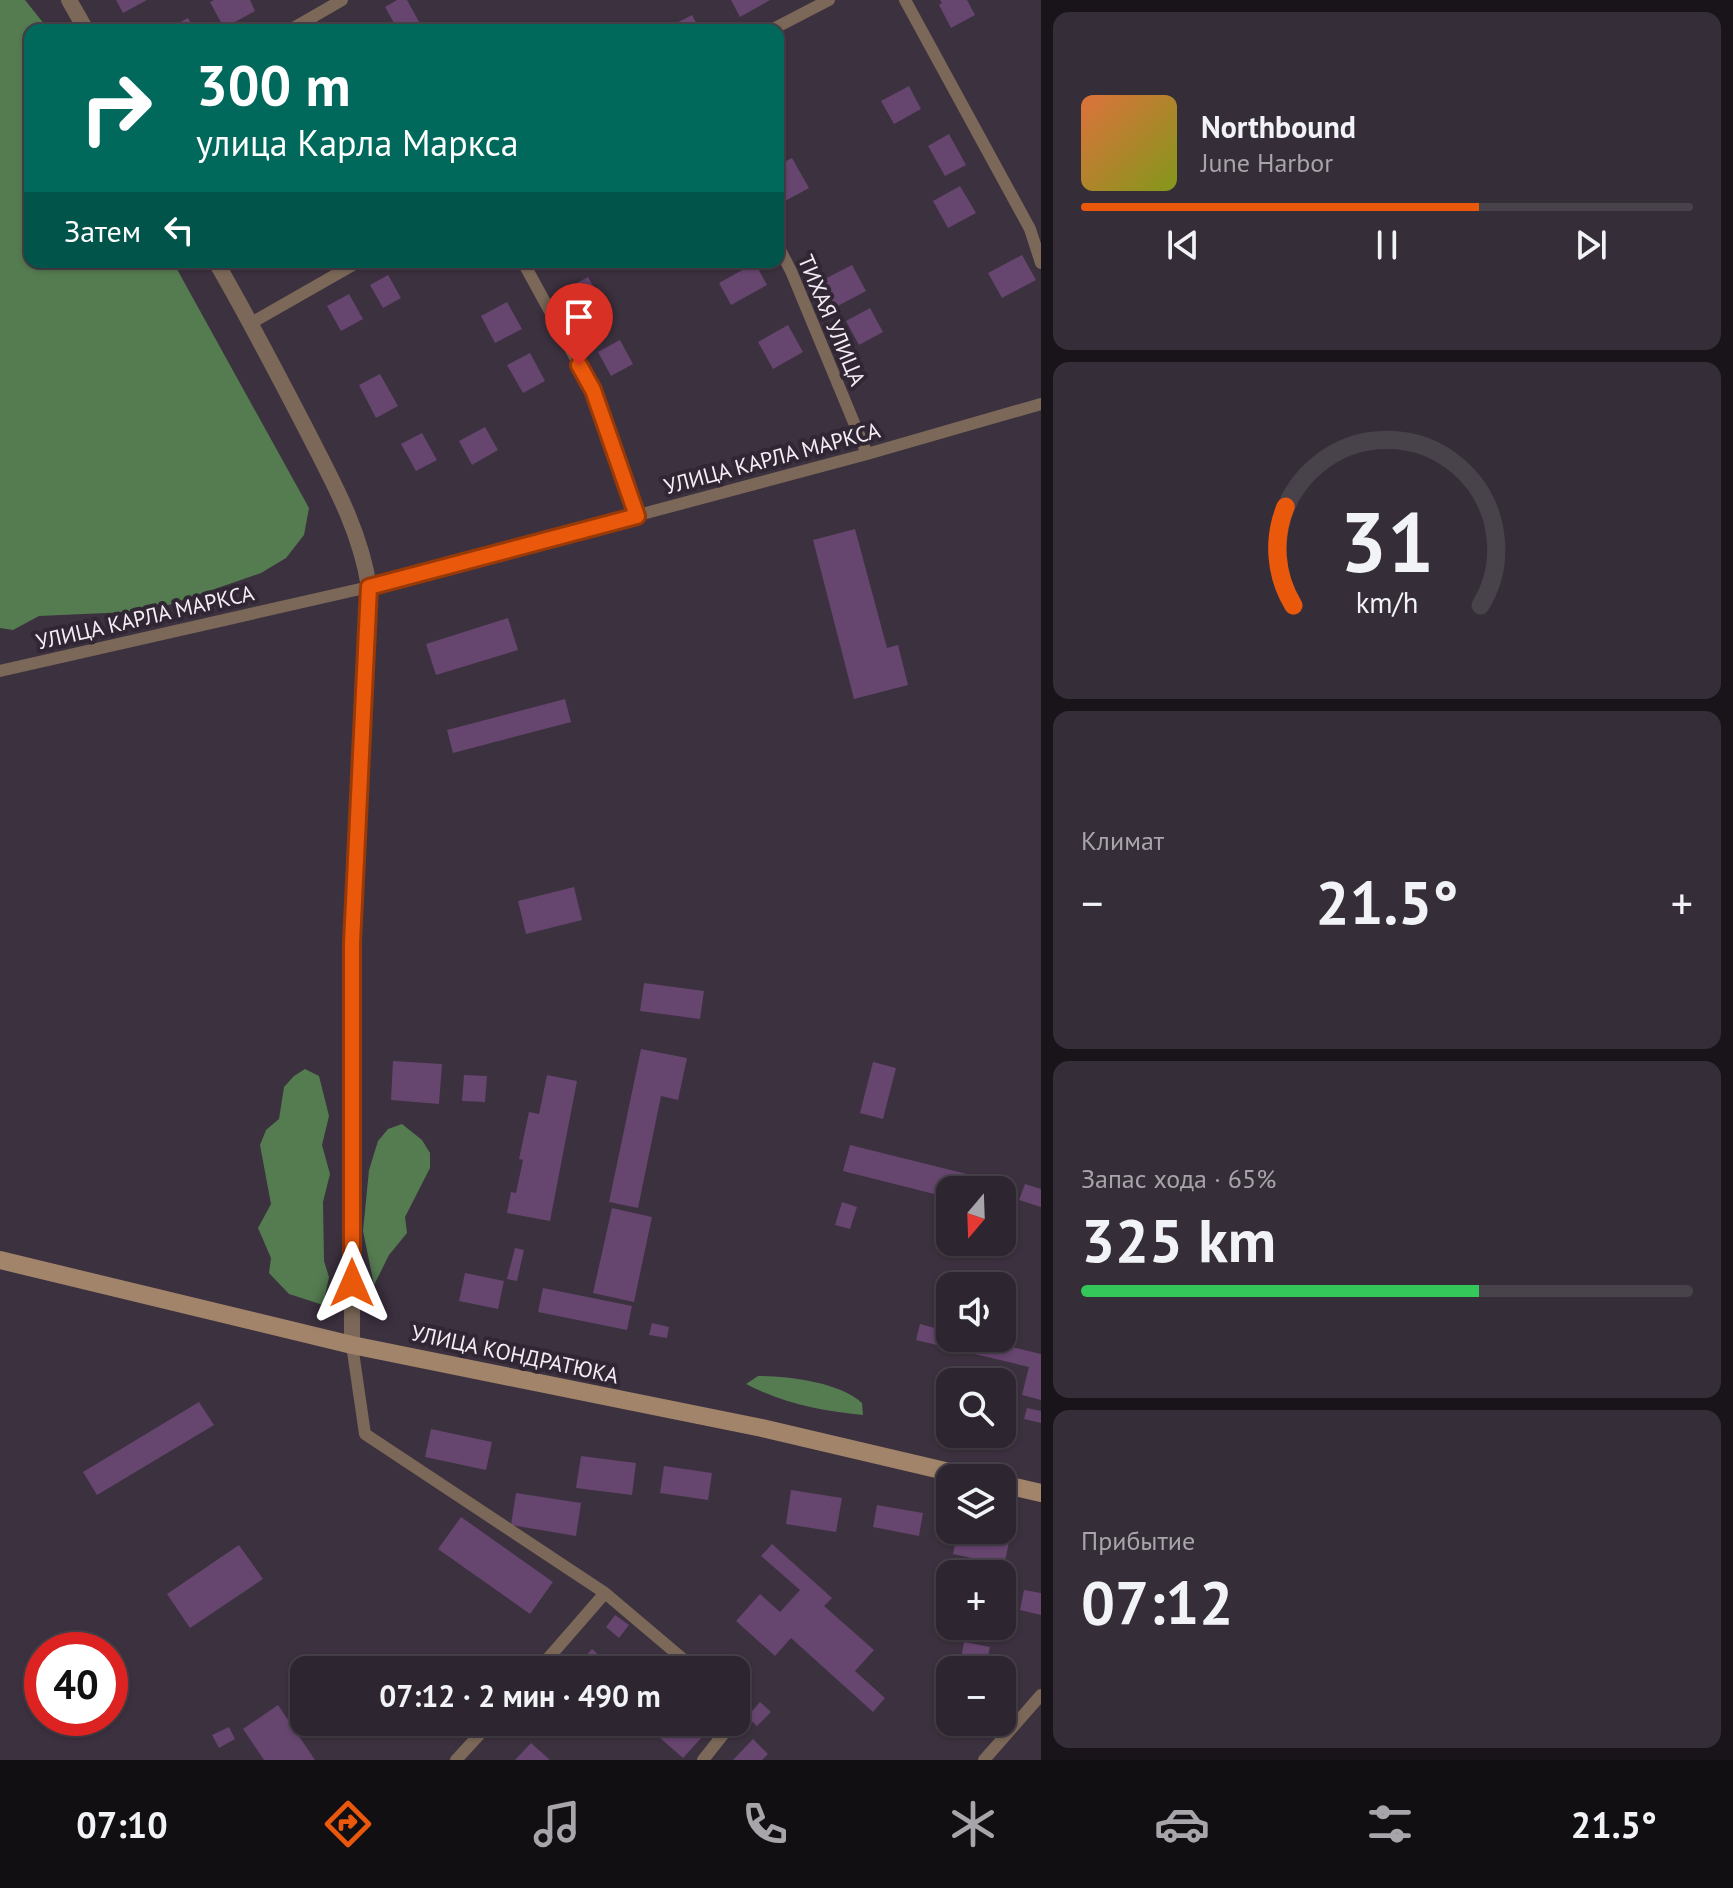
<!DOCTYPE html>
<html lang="ru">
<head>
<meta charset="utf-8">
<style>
  :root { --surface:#2d252f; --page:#352d37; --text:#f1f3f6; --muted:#a7a5aa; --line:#48424b; --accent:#ea580c }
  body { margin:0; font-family:"PT Sans",sans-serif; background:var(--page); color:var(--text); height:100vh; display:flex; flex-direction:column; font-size:30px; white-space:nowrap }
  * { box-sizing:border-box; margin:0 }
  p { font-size:26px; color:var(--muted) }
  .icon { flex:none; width:44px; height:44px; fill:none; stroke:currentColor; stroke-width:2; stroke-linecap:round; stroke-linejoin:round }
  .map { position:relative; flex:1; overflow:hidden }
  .sheet { display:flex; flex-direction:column; gap:12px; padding:12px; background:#19141a; width:692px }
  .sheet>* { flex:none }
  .guide { position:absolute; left:24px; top:24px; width:760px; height:244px; border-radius:16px; box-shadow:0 2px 6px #0004,0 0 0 2px var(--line); background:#00695c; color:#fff; overflow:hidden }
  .needle { width:52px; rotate:199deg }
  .tools { position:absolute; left:936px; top:1176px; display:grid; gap:16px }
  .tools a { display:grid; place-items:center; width:80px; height:80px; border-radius:16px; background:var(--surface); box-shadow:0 2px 6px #0004,0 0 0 2px var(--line); font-size:40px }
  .speed { position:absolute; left:24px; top:1632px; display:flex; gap:16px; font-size:40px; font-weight:700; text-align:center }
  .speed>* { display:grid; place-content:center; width:104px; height:104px; border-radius:50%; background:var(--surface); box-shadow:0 2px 6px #0004,0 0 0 2px var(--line); line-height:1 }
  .speed .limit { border:12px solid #d22; background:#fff; color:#111 }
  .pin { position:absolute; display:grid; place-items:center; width:68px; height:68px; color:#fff; margin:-82px -34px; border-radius:50% 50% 50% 0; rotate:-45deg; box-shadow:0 0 8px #0007 }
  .pin .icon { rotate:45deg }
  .me { position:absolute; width:88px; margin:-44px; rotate:0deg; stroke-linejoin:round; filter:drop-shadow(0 0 6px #0008) }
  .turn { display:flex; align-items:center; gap:28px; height:168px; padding:0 40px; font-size:36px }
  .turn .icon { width:104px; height:104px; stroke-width:2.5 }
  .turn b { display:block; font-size:56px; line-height:68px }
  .then { display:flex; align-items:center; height:76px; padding:0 40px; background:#0003; gap:16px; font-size:30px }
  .big { font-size:60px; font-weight:700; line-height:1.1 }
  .sheet .card { flex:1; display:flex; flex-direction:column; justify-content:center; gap:12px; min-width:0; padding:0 28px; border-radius:16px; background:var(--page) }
  .sheet .dial { align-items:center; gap:0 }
  .dial svg { height:208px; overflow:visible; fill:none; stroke:var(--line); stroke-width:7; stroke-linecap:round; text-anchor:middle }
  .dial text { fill:var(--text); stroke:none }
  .song { display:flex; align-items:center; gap:24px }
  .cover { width:96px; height:96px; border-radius:12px; background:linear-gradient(135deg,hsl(20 70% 55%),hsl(70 70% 35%)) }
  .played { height:8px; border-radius:4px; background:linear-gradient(90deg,var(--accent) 65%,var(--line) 65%) }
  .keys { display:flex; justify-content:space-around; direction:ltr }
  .heat { display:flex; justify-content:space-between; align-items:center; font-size:44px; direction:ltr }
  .charge { height:12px; border-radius:6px; background:linear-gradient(90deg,#34c759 65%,var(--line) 0) }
  .trip { position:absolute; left:290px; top:1656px; width:460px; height:80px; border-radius:16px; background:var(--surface); box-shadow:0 2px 6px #0004,0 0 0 2px var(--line); font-weight:700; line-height:80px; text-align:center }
  .tab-bar { display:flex; height:128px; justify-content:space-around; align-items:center; background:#120f13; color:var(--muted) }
  .tab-bar .icon { width:56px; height:56px }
  .tab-bar .selected { color:var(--accent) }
  .tab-bar b { font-size:36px; color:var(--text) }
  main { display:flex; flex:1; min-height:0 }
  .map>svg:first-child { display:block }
  .forest { fill:#557b51 }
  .building { fill:#66456f }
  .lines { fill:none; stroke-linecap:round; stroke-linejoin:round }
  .minor { stroke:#7b6858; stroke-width:12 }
  .tertiary { stroke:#7b6858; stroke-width:16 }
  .secondary { stroke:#a2846a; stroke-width:18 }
  .route-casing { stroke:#983908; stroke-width:20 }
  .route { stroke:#ea580c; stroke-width:14 }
  .labels { text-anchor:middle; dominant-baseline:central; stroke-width:8; stroke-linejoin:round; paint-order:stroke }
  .street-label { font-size:22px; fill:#f4edf6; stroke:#312734 }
</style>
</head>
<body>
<main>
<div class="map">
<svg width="1041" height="1760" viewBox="0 0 1041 1760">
  <rect width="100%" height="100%" fill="#3c313f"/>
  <path class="forest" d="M0,0H25L49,30H30V262H173L309,508L304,535L286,558L261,573L151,611L39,616L13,630L0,628Z
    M305,1069L319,1076L329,1116L322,1145L330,1174L323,1202L324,1261L329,1277L323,1305L289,1294L269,1273L271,1258L258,1228L271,1204L260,1145L266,1130L279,1119L284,1087L294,1076Z
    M402,1124L422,1140L430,1153V1168L405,1217L407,1233L389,1255L374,1285L363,1231L369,1170L378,1141L388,1129Z
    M758,1376C788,1376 839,1382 862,1403L863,1415C821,1411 785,1404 746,1384Z"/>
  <path class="building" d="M116,0H147L123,13Z
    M214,0H250L255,11L224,28L210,2Z
    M397,0H407L423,29L398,30L385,7Z
    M731,0H770L740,17Z
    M940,0H967L975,15L951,28L939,5L942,3Z
    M692,15L700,30H663Z
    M188,18L195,30H166Z
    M909,86L921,109L894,124L881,101Z
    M949,134L966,165L945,176L928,146Z
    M792,158L809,188L785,201L778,189V165Z
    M960,186L976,213L948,228L933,201Z
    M1022,255L1036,280L1002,298L988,273Z
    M755,263L767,285L731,305L719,283Z
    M852,265L866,291L834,308L819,282Z
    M388,275L401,298L383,308L370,285Z
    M588,277L608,313L579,329L559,293Z
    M349,294L363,319L341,331L327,306Z
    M507,302L522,329L495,343L481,316Z
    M870,308L883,332L859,345L846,321Z
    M788,325L803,352L773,369L758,342Z
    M620,340L633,364L611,376L598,352Z
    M530,353L545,381L523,393L507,365Z
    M380,374L398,406L376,418L359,385Z
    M485,427L498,450L472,465L459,441Z
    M422,433L437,460L416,471L401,444Z
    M855,529L887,648L898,645L908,685L854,699L813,540Z
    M508,618L518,650L436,675L426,644Z
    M565,699L571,722L453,753L447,730Z
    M574,887L582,920L526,934L518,901Z
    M644,983L704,991L700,1019L640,1011Z
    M641,1049L687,1058L678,1100L661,1096L638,1208L609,1202Z
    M393,1061L442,1064L439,1104L391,1100Z
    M873,1062L896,1068L883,1119L860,1113Z
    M464,1075L487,1076L485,1102L462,1101Z
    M547,1075L577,1081L550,1221L507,1213L511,1192L516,1193L523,1160L519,1159L529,1112L539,1114Z
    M850,1145L1003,1183L1001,1190H950V1198L843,1171Z
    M1025,1184L1041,1189V1207L1019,1200Z
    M842,1202L857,1207L850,1229L835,1225Z
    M612,1208L652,1217L634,1302L593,1293Z
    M515,1248L524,1250L517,1281L507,1279Z
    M465,1273L504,1281L498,1309L459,1301Z
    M543,1288L632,1306L627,1330L538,1312Z
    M652,1323L669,1327L667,1338L649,1335Z
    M920,1324L950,1332V1338H975L1041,1354V1400L1022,1395L1029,1367L916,1340Z
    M199,1402L214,1425L97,1495L83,1472Z
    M1027,1408L1041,1411V1423L1024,1419Z
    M431,1429L492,1442L486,1470L425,1457Z
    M581,1456L636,1463L632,1495L576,1488Z
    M664,1466L712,1473L708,1500L660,1493Z
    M791,1490L842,1498L836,1532L786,1524Z
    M516,1493L581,1503L576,1536L511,1525Z
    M877,1505L923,1513L919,1536L873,1527Z
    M461,1517L553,1582L530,1614L438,1549Z
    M958,1530L1011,1533L1004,1565L953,1554Z
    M772,1544L832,1598L824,1606L874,1650L855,1671L885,1698L873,1712L791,1638L775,1656L736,1621L760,1594L780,1612L800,1590L761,1556Z
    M239,1545L263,1579L190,1628L167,1594Z
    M1024,1590L1041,1593V1615L1020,1610Z
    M615,1615L629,1625L619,1638L606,1627Z
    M964,1642L990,1647L985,1670H959Z
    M592,1649L612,1667L608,1670H573Z
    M760,1702L771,1712L757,1726L747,1717Z
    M278,1705L315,1760H264L243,1729Z
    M675,1722H712L714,1724L683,1758L660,1738Z
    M229,1727L235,1739L219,1748L212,1735Z
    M753,1739L768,1754L762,1760H733Z
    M531,1743L550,1760H515Z"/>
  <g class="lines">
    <path class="minor" d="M905,0L1030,229L1041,263
      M290,30L342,0
      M771,30L829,0
      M778,246L791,271L867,454
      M523,262L593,390L637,516
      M251,323L358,262
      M0,671L369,587L867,454L1041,404
      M352,1345L365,1434L605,1593L696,1670
      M538,1670L605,1593
      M456,1760L491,1722
      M703,1760L733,1722
      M984,1760L1041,1695"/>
    <path class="tertiary" d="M69,0L86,30
      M216,262C248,317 277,373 306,429C332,480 360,529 369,587L352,943V1345"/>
    <path class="secondary" d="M0,1260L352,1345L762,1428L975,1478
      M1002,1484L1041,1493"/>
  </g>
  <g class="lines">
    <g class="route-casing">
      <path id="route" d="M352,1283V943L369,587L637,516L593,390L579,365"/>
    </g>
    <use href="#route" class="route"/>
  </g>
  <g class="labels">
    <g class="street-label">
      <text transform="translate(832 320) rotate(67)">ТИХАЯ УЛИЦА</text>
      <text transform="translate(772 458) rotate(-15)">УЛИЦА КАРЛА МАРКСА</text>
      <text transform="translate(145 617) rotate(-13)">УЛИЦА КАРЛА МАРКСА</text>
      <text transform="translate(515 1354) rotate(12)">УЛИЦА КОНДРАТЮКА</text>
    </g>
  </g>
</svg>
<div class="tools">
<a><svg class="needle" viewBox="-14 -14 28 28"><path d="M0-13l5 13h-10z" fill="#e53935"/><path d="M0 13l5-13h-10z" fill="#a7a5aa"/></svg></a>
<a><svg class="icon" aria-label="sound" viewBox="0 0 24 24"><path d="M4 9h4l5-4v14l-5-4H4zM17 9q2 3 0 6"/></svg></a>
<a><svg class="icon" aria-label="search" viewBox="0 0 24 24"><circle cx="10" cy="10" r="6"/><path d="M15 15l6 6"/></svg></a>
<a><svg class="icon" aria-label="layers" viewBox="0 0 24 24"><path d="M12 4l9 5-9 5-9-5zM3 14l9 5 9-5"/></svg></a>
<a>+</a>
<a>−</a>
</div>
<div class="speed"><div class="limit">40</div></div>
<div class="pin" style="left:579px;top:365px;background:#d93025"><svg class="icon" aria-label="arrive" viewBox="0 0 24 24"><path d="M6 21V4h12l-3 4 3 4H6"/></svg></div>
<svg class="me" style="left:352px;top:1283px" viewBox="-20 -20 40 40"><path d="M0-17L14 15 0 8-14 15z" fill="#ea580c" stroke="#fff" stroke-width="4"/></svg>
<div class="trip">07:12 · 2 мин · 490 m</div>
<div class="guide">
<div class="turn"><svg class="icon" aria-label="right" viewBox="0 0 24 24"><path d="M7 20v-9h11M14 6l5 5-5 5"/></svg><div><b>300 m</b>улица Карла Маркса</div></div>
<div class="then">Затем<svg class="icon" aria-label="left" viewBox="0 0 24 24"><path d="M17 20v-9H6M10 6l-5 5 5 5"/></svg></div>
</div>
</div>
<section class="sheet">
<div class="card">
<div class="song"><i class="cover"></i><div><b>Northbound</b><p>June Harbor</p></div></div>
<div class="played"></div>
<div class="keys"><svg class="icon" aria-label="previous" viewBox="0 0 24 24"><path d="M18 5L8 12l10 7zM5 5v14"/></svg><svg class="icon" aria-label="pause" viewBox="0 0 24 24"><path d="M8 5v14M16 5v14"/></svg><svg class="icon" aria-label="next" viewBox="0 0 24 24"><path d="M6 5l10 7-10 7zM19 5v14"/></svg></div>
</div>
<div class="card dial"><svg viewBox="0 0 100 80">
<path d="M14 69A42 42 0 1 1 86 69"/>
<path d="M14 69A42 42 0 0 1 11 31" stroke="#ea580c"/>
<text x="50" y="56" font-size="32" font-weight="700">31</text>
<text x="50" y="72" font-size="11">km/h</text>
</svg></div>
<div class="card"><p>Климат</p>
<div class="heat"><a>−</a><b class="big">21.5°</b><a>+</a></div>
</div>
<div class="card"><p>Запас хода · 65%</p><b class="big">325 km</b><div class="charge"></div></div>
<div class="card"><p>Прибытие</p><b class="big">07:12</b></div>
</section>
</main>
<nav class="tab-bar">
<b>07:10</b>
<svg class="icon selected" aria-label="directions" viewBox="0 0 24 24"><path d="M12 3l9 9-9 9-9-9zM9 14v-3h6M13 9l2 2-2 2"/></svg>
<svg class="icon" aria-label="music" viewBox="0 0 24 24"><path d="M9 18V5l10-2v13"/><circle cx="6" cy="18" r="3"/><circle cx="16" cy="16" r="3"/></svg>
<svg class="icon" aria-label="phone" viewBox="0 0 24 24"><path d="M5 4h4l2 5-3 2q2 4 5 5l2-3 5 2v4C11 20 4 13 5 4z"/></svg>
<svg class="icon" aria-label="climate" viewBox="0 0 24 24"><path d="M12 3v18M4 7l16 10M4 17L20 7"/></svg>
<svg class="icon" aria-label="car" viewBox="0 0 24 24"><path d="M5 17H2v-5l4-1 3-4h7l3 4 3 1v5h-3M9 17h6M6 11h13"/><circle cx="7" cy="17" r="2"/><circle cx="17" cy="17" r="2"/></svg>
<svg class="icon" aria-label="filters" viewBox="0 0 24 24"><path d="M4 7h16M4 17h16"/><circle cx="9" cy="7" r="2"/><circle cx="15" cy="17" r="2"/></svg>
<b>21.5°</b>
</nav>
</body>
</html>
